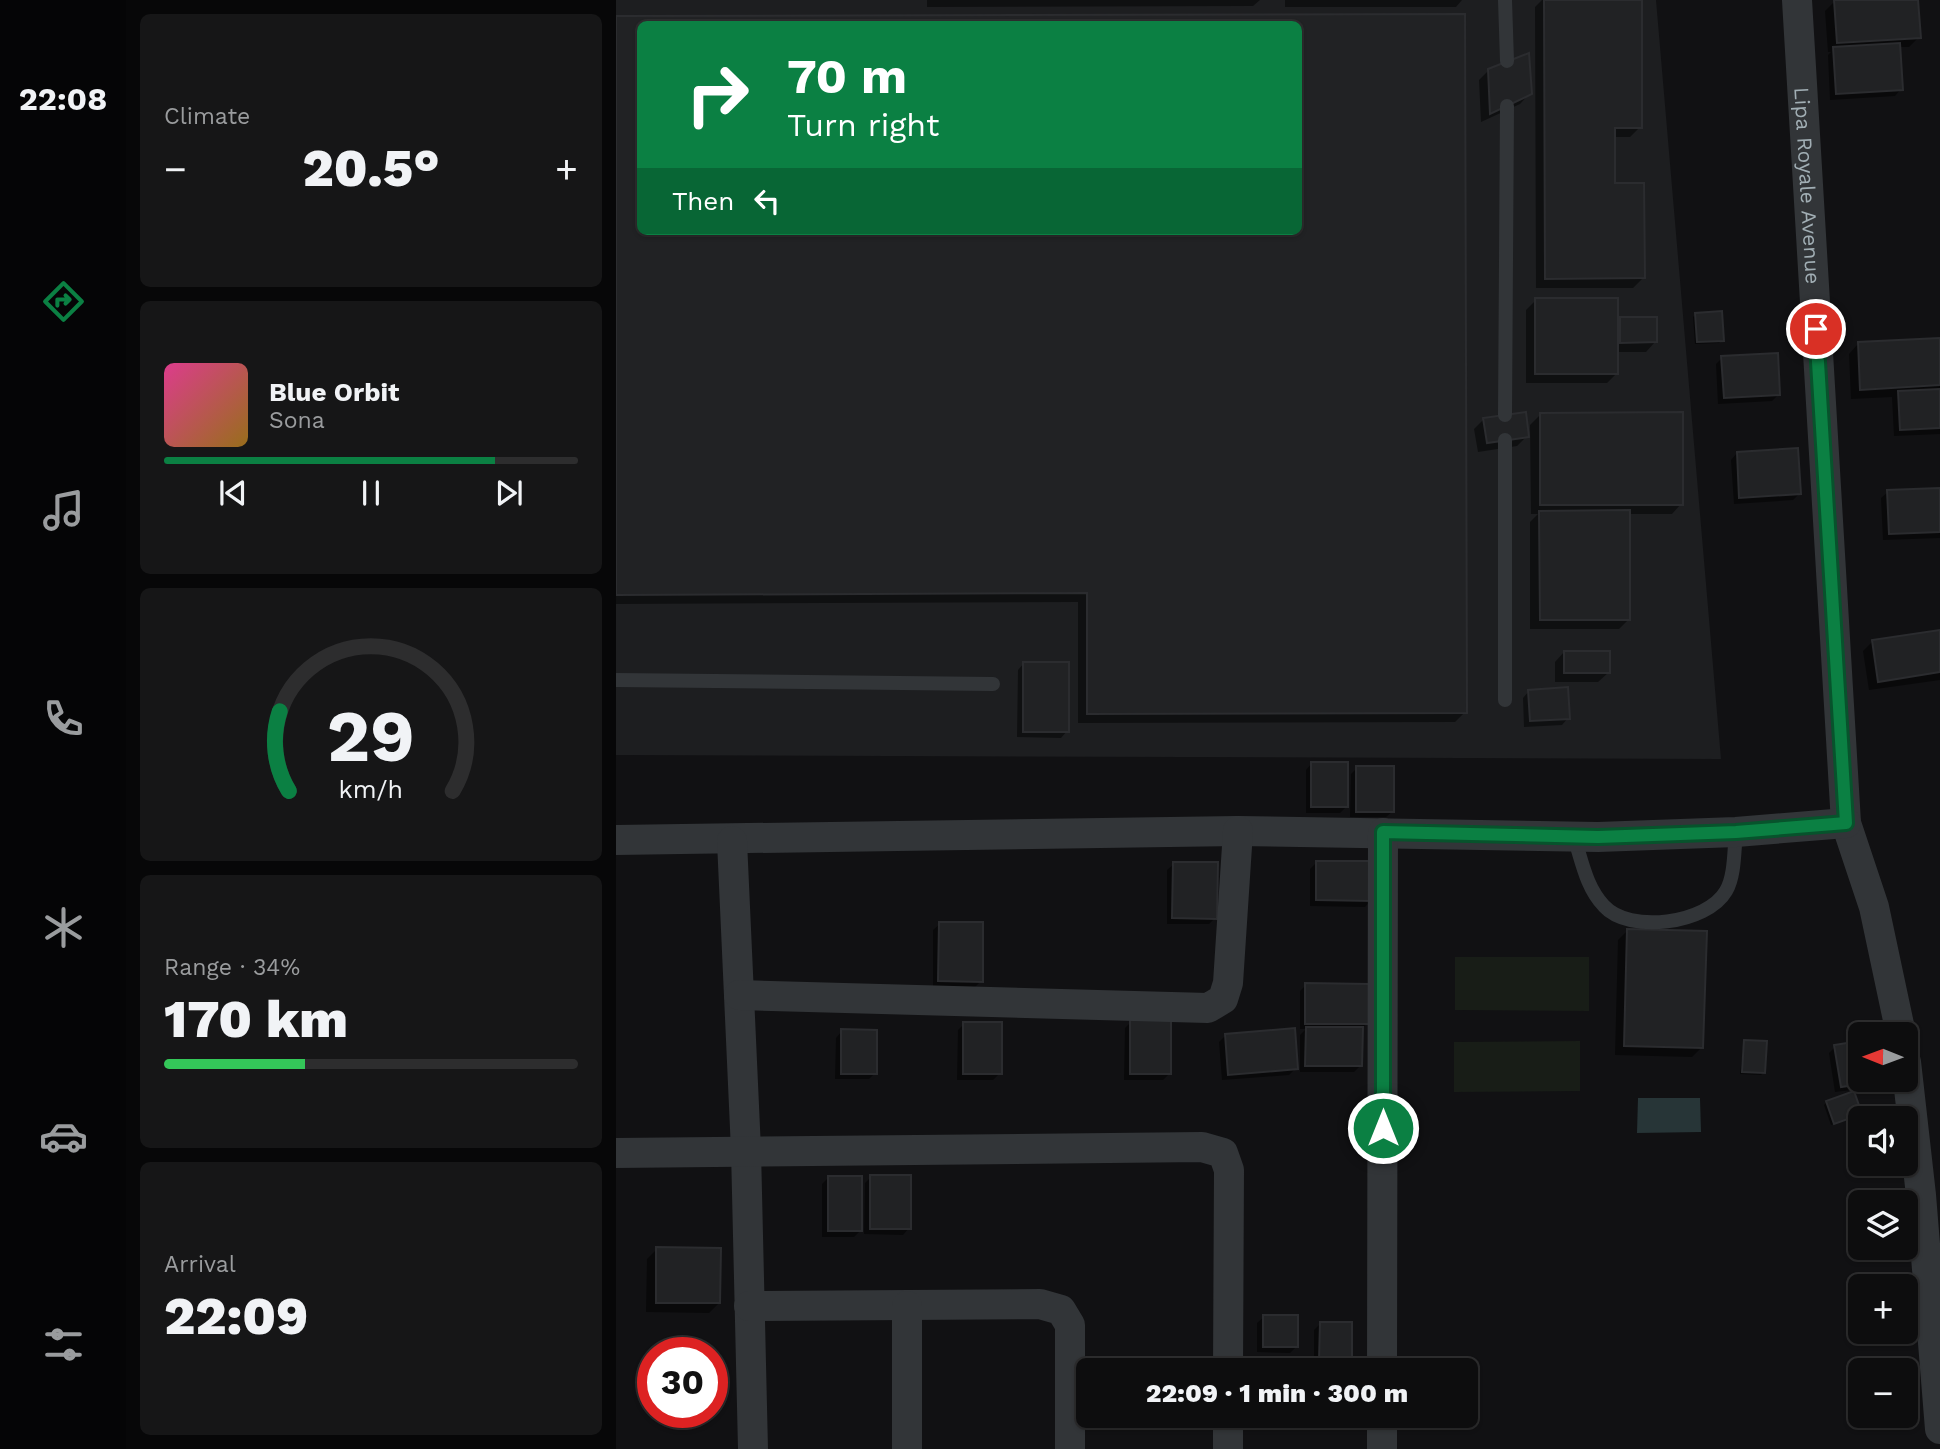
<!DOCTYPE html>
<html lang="en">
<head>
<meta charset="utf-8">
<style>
  :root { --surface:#0d0d0e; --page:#161617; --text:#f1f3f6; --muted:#9a9c9e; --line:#2d2d2e; --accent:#0b8043 }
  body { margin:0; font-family:"Work Sans",sans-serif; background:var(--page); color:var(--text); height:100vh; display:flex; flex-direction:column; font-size:26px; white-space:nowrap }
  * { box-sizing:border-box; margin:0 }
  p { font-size:23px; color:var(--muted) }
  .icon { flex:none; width:38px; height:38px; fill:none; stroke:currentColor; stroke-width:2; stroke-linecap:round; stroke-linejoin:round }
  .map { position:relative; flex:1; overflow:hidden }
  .sheet { display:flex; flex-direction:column; gap:14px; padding:14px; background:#070708; width:490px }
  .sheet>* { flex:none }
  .banner { position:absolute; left:21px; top:21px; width:665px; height:214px; border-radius:10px; box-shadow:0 2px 5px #0004,0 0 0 2px var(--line); background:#0b8043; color:#fff; overflow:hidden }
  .needle { width:46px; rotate:271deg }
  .buttons { position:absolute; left:1232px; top:1022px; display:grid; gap:14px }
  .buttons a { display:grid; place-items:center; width:70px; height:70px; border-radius:10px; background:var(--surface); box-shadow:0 2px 5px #0004,0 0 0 2px var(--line); font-size:35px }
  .speed { position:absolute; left:21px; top:1337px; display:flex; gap:14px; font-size:35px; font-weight:700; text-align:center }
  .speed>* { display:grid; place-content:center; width:91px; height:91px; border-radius:50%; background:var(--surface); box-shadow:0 2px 5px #0004,0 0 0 2px var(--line); line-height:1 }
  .speed .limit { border:10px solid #d22; background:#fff; color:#111 }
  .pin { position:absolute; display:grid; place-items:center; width:60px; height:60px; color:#fff; margin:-30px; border:4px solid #fff; border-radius:50%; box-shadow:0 2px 7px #0007 }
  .me { position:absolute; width:77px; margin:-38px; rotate:0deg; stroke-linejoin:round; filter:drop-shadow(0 0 5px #0008) }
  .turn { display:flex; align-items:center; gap:24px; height:147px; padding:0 35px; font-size:32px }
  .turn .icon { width:91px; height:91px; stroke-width:2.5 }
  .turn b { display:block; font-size:49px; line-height:60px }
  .then { display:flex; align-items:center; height:66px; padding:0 35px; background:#0003; gap:14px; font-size:26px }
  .big { font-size:52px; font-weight:800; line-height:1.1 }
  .sheet .tile { flex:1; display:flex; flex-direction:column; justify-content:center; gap:10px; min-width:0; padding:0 24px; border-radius:10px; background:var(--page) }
  .sheet .dial { align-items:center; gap:0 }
  .dial svg { height:182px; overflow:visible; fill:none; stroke:var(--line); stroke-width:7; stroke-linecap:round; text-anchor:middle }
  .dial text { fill:var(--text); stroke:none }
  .song { display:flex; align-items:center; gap:21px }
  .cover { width:84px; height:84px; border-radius:10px; background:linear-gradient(135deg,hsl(330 70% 55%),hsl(40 70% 35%)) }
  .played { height:7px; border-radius:4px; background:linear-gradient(90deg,var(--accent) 80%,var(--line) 80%) }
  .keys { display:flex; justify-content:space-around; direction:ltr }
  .heat { display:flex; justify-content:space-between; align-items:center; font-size:38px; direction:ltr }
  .charge { height:10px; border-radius:5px; background:linear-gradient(90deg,#34c759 34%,var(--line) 0) }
  .trip { position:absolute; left:460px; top:1358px; width:402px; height:70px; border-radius:10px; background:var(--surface); box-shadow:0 2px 5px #0004,0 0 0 2px var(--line); font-weight:800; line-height:70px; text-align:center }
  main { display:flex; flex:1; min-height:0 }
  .dock { display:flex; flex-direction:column; width:126px; justify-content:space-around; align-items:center; background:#050506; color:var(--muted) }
  .dock .icon { width:49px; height:49px }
  .dock .on { color:var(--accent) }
  .dock b { font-size:32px; color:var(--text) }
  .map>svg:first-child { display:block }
  .built { fill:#1d1e20; fill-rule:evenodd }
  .green { fill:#181d17 }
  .water { fill:#273537 }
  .shadow { fill:#0007; fill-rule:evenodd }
  .building { fill:#212224; stroke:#2b2c2f; stroke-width:2; fill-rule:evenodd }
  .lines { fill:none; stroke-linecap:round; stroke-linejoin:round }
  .service { stroke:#323538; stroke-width:14 }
  .minor { stroke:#323538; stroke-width:30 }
  .route-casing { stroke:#07532c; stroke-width:18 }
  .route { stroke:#0b8043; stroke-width:12 }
  .labels { text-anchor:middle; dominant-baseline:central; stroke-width:7; stroke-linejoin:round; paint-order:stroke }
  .street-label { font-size:21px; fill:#a1aeb4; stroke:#0c0c0e }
</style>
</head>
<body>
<main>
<nav class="dock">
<b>22:08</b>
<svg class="icon on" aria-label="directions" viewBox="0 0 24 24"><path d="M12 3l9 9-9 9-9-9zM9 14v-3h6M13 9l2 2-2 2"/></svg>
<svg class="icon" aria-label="music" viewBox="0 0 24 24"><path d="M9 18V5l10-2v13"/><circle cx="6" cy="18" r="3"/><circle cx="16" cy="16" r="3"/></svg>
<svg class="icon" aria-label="phone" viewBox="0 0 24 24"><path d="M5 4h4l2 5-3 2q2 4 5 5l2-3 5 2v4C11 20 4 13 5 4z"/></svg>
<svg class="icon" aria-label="climate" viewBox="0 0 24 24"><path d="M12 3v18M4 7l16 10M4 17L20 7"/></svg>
<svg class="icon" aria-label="car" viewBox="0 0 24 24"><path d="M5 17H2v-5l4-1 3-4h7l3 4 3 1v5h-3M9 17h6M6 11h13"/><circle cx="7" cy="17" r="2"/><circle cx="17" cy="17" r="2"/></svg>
<svg class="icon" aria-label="filters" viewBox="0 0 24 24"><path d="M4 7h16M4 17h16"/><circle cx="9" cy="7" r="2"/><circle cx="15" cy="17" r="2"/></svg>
</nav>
<section class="sheet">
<div class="tile"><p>Climate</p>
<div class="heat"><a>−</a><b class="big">20.5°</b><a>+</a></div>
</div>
<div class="tile">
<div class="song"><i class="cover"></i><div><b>Blue Orbit</b><p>Sona</p></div></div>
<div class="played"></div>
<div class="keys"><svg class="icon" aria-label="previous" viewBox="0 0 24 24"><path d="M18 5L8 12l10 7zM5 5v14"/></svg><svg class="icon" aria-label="pause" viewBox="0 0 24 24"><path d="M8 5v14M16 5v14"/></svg><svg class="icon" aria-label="next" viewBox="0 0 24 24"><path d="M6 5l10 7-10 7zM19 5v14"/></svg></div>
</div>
<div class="tile dial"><svg viewBox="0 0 100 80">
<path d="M14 69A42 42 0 1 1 86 69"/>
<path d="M14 69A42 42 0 0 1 10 34" stroke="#0b8043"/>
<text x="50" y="56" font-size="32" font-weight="700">29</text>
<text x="50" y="72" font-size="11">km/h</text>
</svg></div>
<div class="tile"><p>Range · 34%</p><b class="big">170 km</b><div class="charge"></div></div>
<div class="tile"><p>Arrival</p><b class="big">22:09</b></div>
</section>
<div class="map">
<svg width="1324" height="1449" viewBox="0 0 1324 1449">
  <rect width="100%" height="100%" fill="#111113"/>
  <path class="built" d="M0,0H1040L1105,759L0,755ZM24,24H682V231H24Z"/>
  <path class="green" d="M839,957H973V1011L839,1010Z
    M964,1041V1091L838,1092V1042Z"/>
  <path class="water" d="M1022,1098H1084L1085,1132L1021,1133Z"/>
  <path class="shadow" d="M311,0H644L637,6L311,7Z
    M669,0H846L840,7H669Z
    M926,0H1024V127L1014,137H998V185L1027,278L1017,288H920L919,7Z
    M1300,0L1303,37L1293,47H1283L1285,89L1279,96L1214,100L1212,55L1215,52H1212L1209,11L1219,1Z
    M847,16L849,712L839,722L462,723V602L0,604V18ZM24,24H682V231H24Z
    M873,70L914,93L904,104L865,122L863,80Z
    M920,300L1000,323L1004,319L1039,342L1030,352H1000L1001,373L991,383H910V310Z
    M1080,314L1106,340L1103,343L1079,344L1077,317Z
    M1324,339V434L1278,436L1276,397L1235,399L1233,354L1242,344Z
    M1106,358L1163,394L1156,401L1102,404L1100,364Z
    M924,415L1065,504L1056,514H1012L1013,619L1003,629H914V522L922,514H915L914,425Z
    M868,419L911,436L901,446L862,452L858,429Z
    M1121,453L1183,494L1177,500L1118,504L1115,460Z
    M1324,490V538L1267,540L1265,498L1272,492Z
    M1324,631V680L1253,690L1247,651L1257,641Z
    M948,652L992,673L982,682H939V662Z
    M408,663L451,731L445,738L401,737L402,670Z
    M913,691L952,718L946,725L908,727L907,698Z
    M696,763L730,807L724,813H690V770Z
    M741,768L777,811L770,817H734L735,774Z
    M700,863L755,900L749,907L694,906V869Z
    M558,864L599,918L593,924H551V870Z
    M324,924L365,981L359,987H317V930Z
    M1012,930L1086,1047L1076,1057L999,1055L1002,940Z
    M690,985L751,1023L745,1030V1065L738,1072H684V1035L690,1029H684V991Z
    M515,1022L553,1074L547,1080H508L509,1028Z
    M348,1024L384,1073L377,1080H341L342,1030Z
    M226,1031L259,1073L253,1079H219L220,1038Z
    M609,1036L680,1068L673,1075L606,1080L603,1042Z
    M1128,1042L1148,1072L1145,1075L1124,1074Z
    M1244,1043V1080L1257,1081L1250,1088L1219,1092L1213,1053L1219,1047Z
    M1211,1102L1244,1114L1215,1125L1208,1105Z
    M1235,1134H1244V1148L1233,1149Z
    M255,1177L293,1228L287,1235L248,1234L249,1183Z
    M212,1178L244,1231L238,1237H206V1184Z
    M41,1249L103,1303L93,1313L30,1312L31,1259Z
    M648,1317L680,1347L674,1353L641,1352V1323Z
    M704,1324L734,1360L728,1367H698V1330Z"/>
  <path class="building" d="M928,0H1026V128H999V183H1028L1029,278L929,279Z
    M1218,0H1302L1305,38L1221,43Z
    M849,14L851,713L471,714V593L0,595V16ZM24,24H682V231H24Z
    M1284,43L1287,90L1220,94L1217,47Z
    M913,53L916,94L874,114L872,69Z
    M919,298H1002V374H919Z
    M1106,311L1108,341L1081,342L1079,313Z
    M1004,317H1041V342L1004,343Z
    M1324,338V385L1244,390L1242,342Z
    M1162,353L1164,395L1108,398L1105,356Z
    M1324,389V428L1284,430L1282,391Z
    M910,412L913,437L871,443L867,418Z
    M1067,412V505H924V413Z
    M1182,448L1185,494L1123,498L1121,452Z
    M1324,488V532L1273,534L1271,490Z
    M1014,510V620H924L923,511Z
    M1324,630V672L1262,682L1256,640Z
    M948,651H994V673H948Z
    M407,662H453V732H407Z
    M952,687L954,719L914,721L912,690Z
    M695,762H732V807H695Z
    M740,766H778V812H740Z
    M700,861H757V901L700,900Z
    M557,862H602L601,919L556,918Z
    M323,922H367V982L322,981Z
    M1011,929L1091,931L1087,1048L1008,1046Z
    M689,983L753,984V1024H689Z
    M514,1020H555V1074H514Z
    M347,1022H386V1074H347Z
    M690,1027H747L746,1066H689Z
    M679,1028L682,1069L612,1075L609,1034Z
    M225,1029L261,1030V1074H225Z
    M1128,1040L1151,1041L1149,1073L1126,1072Z
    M1244,1041V1080L1258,1082L1225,1087L1218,1045Z
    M1238,1091L1246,1114L1218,1124L1210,1101Z
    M1244,1132V1147H1235V1133Z
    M254,1175H295V1229H254Z
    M212,1176H246V1231H212Z
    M40,1247L105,1248L104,1303H40Z
    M647,1315H682V1347H647Z
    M704,1322H736V1361H703Z"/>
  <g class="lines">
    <path class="service" d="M889,0L891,61
      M889,415L891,106
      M889,440V700
      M0,680L377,684
      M958,837C966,861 970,887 988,906C1013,934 1091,924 1110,891C1119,876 1118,850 1120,832"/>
    <g class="minor">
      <path id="s1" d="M1181,0L1230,823L1258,907L1285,1034"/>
      <path d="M0,840L622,831L982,837L1120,832L1230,823"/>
      <path d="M116,841L130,1150L137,1449"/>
      <path d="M123,995L592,1008L607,999L612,983L622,831"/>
      <path d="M1290,1062L1305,1195L1324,1429"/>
      <path d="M0,1153L586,1147L607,1153L613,1170L612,1370"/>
      <path d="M133,1306L424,1304L445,1310L454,1325V1449"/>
      <path d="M291,1306V1449"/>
      <path d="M766,1370L767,833"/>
      <path d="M612,1449V1416"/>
      <path d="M766,1449V1416"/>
    </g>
  </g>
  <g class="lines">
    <g class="route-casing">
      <path id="route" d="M767,1128V832L982,837L1120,832L1230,823L1200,329"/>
    </g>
    <use href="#route" class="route"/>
  </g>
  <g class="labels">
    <g class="street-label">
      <text stroke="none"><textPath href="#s1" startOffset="186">Lipa Royale Avenue</textPath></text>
    </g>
  </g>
</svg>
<div class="buttons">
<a><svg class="needle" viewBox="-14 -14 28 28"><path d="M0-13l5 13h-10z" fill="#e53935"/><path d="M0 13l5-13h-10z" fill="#9a9c9e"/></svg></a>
<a><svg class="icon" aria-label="sound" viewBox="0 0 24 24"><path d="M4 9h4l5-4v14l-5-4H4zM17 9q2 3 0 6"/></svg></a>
<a><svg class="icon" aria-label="layers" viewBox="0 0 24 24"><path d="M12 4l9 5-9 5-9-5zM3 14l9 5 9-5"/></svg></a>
<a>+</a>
<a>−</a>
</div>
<div class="speed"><div class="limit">30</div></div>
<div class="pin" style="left:1200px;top:329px;background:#d93025"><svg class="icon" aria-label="arrive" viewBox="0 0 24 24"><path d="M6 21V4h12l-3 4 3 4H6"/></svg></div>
<svg class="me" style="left:767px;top:1128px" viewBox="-20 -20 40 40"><circle r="17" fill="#0b8043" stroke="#fff" stroke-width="3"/><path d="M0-11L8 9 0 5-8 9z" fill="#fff"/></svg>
<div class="trip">22:09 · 1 min · 300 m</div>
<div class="banner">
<div class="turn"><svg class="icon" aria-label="right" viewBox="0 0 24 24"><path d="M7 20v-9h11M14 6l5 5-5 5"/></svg><div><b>70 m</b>Turn right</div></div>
<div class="then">Then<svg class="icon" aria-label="left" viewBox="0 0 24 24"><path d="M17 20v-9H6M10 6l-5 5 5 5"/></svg></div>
</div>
</div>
</main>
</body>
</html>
